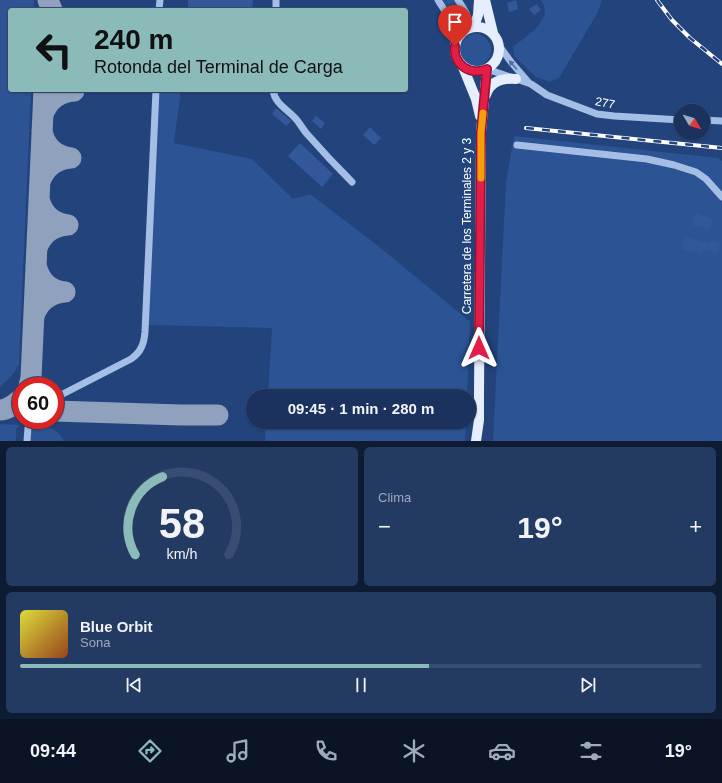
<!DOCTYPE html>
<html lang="es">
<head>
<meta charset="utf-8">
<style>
  :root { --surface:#1a325d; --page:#233a63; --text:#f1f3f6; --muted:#9faabc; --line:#384d72; --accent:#8bbbb9 }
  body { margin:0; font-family:Arial,sans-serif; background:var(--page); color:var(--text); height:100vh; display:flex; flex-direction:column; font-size:15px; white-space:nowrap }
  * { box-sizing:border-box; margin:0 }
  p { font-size:13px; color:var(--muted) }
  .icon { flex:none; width:22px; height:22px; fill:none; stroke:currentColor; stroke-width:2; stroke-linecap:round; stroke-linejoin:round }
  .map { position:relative; height:441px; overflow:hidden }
  .details { display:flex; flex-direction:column; gap:6px; padding:6px; background:#0e1c33; flex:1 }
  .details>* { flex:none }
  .guide { position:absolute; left:8px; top:8px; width:400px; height:84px; border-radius:4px; box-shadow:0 1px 3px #0004,0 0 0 1px var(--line); background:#8bbbb9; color:#111; overflow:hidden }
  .needle { width:26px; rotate:128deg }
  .controls { position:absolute; left:674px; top:104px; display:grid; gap:8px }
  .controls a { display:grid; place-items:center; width:36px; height:36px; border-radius:50%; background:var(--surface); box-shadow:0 1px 3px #0004,0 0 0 1px var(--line); font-size:20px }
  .speed { position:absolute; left:12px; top:377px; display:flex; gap:8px; font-size:20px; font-weight:700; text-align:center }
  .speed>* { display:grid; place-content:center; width:52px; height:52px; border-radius:50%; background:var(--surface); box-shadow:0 1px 3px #0004,0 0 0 1px var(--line); line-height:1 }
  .speed .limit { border:6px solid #d22; background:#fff; color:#111 }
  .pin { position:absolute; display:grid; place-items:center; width:34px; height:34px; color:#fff; margin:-41px -17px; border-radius:50% 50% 50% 0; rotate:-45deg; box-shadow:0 0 4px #0007 }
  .pin .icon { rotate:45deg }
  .me { position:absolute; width:44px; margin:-22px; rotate:0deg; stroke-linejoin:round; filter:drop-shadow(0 0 3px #0008) }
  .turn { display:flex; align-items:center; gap:14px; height:84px; padding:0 20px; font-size:18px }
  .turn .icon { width:52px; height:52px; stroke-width:2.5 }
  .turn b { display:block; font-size:28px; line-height:34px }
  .big { font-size:30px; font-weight:700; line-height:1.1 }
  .details .card { flex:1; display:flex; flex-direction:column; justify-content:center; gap:6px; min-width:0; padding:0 14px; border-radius:6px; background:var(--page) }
  .details .dial { align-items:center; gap:0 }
  .dial svg { height:104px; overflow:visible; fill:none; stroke:var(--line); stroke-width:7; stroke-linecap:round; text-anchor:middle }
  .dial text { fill:var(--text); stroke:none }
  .song { display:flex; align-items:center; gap:12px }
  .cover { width:48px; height:48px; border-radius:6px; background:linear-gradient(135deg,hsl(60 70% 55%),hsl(20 70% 35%)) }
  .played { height:4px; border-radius:2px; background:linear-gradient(90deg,var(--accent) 60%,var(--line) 60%) }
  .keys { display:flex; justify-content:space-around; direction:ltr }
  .heat { display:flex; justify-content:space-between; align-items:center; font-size:22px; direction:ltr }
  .details .tiles { flex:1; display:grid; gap:6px; grid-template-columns:1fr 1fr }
  .card:last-child { grid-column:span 2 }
  .trip { position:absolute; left:246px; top:389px; width:230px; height:40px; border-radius:20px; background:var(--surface); box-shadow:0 1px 3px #0004,0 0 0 1px var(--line); font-weight:700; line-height:40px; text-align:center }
  .tabs { display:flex; height:64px; justify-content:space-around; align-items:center; background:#0a1425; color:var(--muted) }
  .tabs .icon { width:28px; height:28px }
  .tabs .active { color:var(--accent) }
  .tabs b { font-size:18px; color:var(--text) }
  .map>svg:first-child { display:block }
  .green { fill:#2c5394 }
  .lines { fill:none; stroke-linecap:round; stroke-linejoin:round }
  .taxiway { stroke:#90a1be; stroke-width:21 }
  .building { fill:#325899 }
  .minor { stroke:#a5bee6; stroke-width:7 }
  .major { stroke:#e6edfd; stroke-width:10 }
  .rail-casing { stroke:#fff; stroke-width:4 }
  .rail { stroke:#22437c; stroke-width:2.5; stroke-dasharray:8; stroke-linecap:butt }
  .oneway { fill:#506ea1 }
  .route-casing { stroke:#92132f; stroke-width:10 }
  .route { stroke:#e11d48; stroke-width:7 }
  .slow { stroke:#f59e0b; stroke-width:7 }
  .labels { text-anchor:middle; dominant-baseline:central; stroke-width:4; stroke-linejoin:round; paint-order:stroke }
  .street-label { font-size:12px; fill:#fff; stroke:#22437c }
</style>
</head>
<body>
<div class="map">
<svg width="722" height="441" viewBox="0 0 722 441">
  <rect width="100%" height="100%" fill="#22437c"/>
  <path class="green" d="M0,0H34V10H10V90H31L19,364L12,376L0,387Z
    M443,0H454L466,20L463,24L457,22Z
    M541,0H602L598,12L559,78L550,82L536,77L514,56L513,47C526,36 555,20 541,0Z
    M459 50a16 16 0 1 1 32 0a16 16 0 1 1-32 0Z
    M158,90H181L174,143L252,159L293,199L310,194L377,245L468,320L470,322L467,396H268L272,328L146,325Z
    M514,136L718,158L722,161V441H493L506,182Z
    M266,422H466L465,441H265Z
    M0,424L20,425L16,429V441H0Z
    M37,425C49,426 58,429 64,441H30C31,435 31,429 37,425Z"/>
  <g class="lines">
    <path class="taxiway" d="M48,0L52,10
      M43,115C48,100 59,92 74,91L68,90
      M40,182C45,167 56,159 71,158C55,156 45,147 42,131
      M37,248C42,234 53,226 68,225C52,223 42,214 39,198
      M34,316C39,301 50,293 65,292C49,290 40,281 36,265
      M29,386L31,378L44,90
      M0,410C8,410 15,404 21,399
      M55,411L180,415H218"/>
  </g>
  <path class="building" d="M188,0H253L252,10H188Z
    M516,0L518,9L509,12L507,3Z
    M537,4L541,10L534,15L529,9Z
    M276,108L291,121L286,126L272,114Z
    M316,116L325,123L321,129L312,121Z
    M370,127L381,138L374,145L363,135Z
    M300,143L333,174L322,187L288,156Z
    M695,213L713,219L710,230L692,225Z
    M685,237L710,243L711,240L721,243L718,254L703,250L702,254L682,249Z"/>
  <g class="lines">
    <path class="minor" d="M438,0L452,22L458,36
      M458,0C464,9 469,16 470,27
      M159,10L160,0
      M276,10V0
      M498,44L511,62L529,83
      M487,69L531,84L547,95L597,114L614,116L681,120
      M273,90C275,104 286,108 295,118C300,123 303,130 308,135C322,151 337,167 352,182
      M703,120L722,121
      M517,145L647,159L674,165L696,172L706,179L722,197
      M55,398L131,359C141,352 144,344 145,332L156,90
      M27,441L28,428L32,420"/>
    <path class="major" d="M485,0L493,33
      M455 49a22 22 0 1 1 44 0a22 22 0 1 1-44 0Z
      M474,27L478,15L479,0
      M463,67L476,99L480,116
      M486,95C490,81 503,78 516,79
      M476,441L479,420V395L481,131L487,69"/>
    <g class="rail-casing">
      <path id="rail" d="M657,0L672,20L690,38L722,64
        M526,128L722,148"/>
    </g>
    <use href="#rail" class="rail"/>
  </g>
  <defs><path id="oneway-solid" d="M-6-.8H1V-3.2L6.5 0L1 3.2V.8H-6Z"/></defs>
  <use class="oneway" href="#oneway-solid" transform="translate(513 65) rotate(-131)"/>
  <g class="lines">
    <g class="route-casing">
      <path id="route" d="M455,46C453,65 470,76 487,69L481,132L479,348"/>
    </g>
    <use href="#route" class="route"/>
    <path class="slow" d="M481,178V132L483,113"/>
  </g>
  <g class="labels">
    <g class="street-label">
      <text transform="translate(605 103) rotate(11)">277</text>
      <text transform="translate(467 226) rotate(-90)">Carretera de los Terminales 2 y 3</text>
    </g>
  </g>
</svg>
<div class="controls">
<a><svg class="needle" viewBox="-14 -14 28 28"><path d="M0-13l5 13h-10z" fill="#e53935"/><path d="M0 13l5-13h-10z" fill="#9faabc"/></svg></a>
</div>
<div class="speed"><div class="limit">60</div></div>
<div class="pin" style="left:455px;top:46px;background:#d93025"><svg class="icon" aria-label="arrive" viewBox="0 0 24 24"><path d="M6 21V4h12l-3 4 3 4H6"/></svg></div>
<svg class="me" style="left:479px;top:348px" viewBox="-20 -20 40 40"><path d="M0-17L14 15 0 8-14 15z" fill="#e11d48" stroke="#fff" stroke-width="4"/></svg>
<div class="trip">09:45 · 1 min · 280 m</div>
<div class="guide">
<div class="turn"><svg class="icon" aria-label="left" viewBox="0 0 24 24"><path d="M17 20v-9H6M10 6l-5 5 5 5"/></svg><div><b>240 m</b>Rotonda del Terminal de Carga</div></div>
</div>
</div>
<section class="details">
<div class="tiles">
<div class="card dial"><svg viewBox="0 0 100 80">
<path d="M14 69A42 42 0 1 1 86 69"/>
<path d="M14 69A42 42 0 0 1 35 9" stroke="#8bbbb9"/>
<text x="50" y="56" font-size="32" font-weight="700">58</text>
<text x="50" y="72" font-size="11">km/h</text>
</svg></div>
<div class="card"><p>Clima</p>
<div class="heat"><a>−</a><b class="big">19°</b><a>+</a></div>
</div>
<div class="card">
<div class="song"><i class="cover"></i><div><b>Blue Orbit</b><p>Sona</p></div></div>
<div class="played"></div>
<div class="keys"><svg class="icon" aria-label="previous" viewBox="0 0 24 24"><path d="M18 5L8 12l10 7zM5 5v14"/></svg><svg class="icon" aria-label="pause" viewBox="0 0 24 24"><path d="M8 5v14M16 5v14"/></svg><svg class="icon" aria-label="next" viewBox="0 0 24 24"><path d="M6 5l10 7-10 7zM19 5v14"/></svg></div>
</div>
</div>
</section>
<nav class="tabs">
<b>09:44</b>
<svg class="icon active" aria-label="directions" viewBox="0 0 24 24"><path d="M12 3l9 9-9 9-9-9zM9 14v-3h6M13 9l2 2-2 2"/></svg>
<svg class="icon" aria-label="music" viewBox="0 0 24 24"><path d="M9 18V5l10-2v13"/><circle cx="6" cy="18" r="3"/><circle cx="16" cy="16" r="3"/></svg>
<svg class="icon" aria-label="phone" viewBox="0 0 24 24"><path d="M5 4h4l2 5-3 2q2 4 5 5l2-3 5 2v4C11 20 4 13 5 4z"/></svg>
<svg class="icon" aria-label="climate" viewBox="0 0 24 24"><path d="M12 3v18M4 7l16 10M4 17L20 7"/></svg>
<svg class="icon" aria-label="car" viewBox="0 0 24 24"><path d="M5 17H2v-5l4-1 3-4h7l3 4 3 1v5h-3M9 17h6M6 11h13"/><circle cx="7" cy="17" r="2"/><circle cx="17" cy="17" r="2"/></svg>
<svg class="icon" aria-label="filters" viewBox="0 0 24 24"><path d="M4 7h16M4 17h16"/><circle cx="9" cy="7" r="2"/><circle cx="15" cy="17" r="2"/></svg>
<b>19°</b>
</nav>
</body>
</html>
